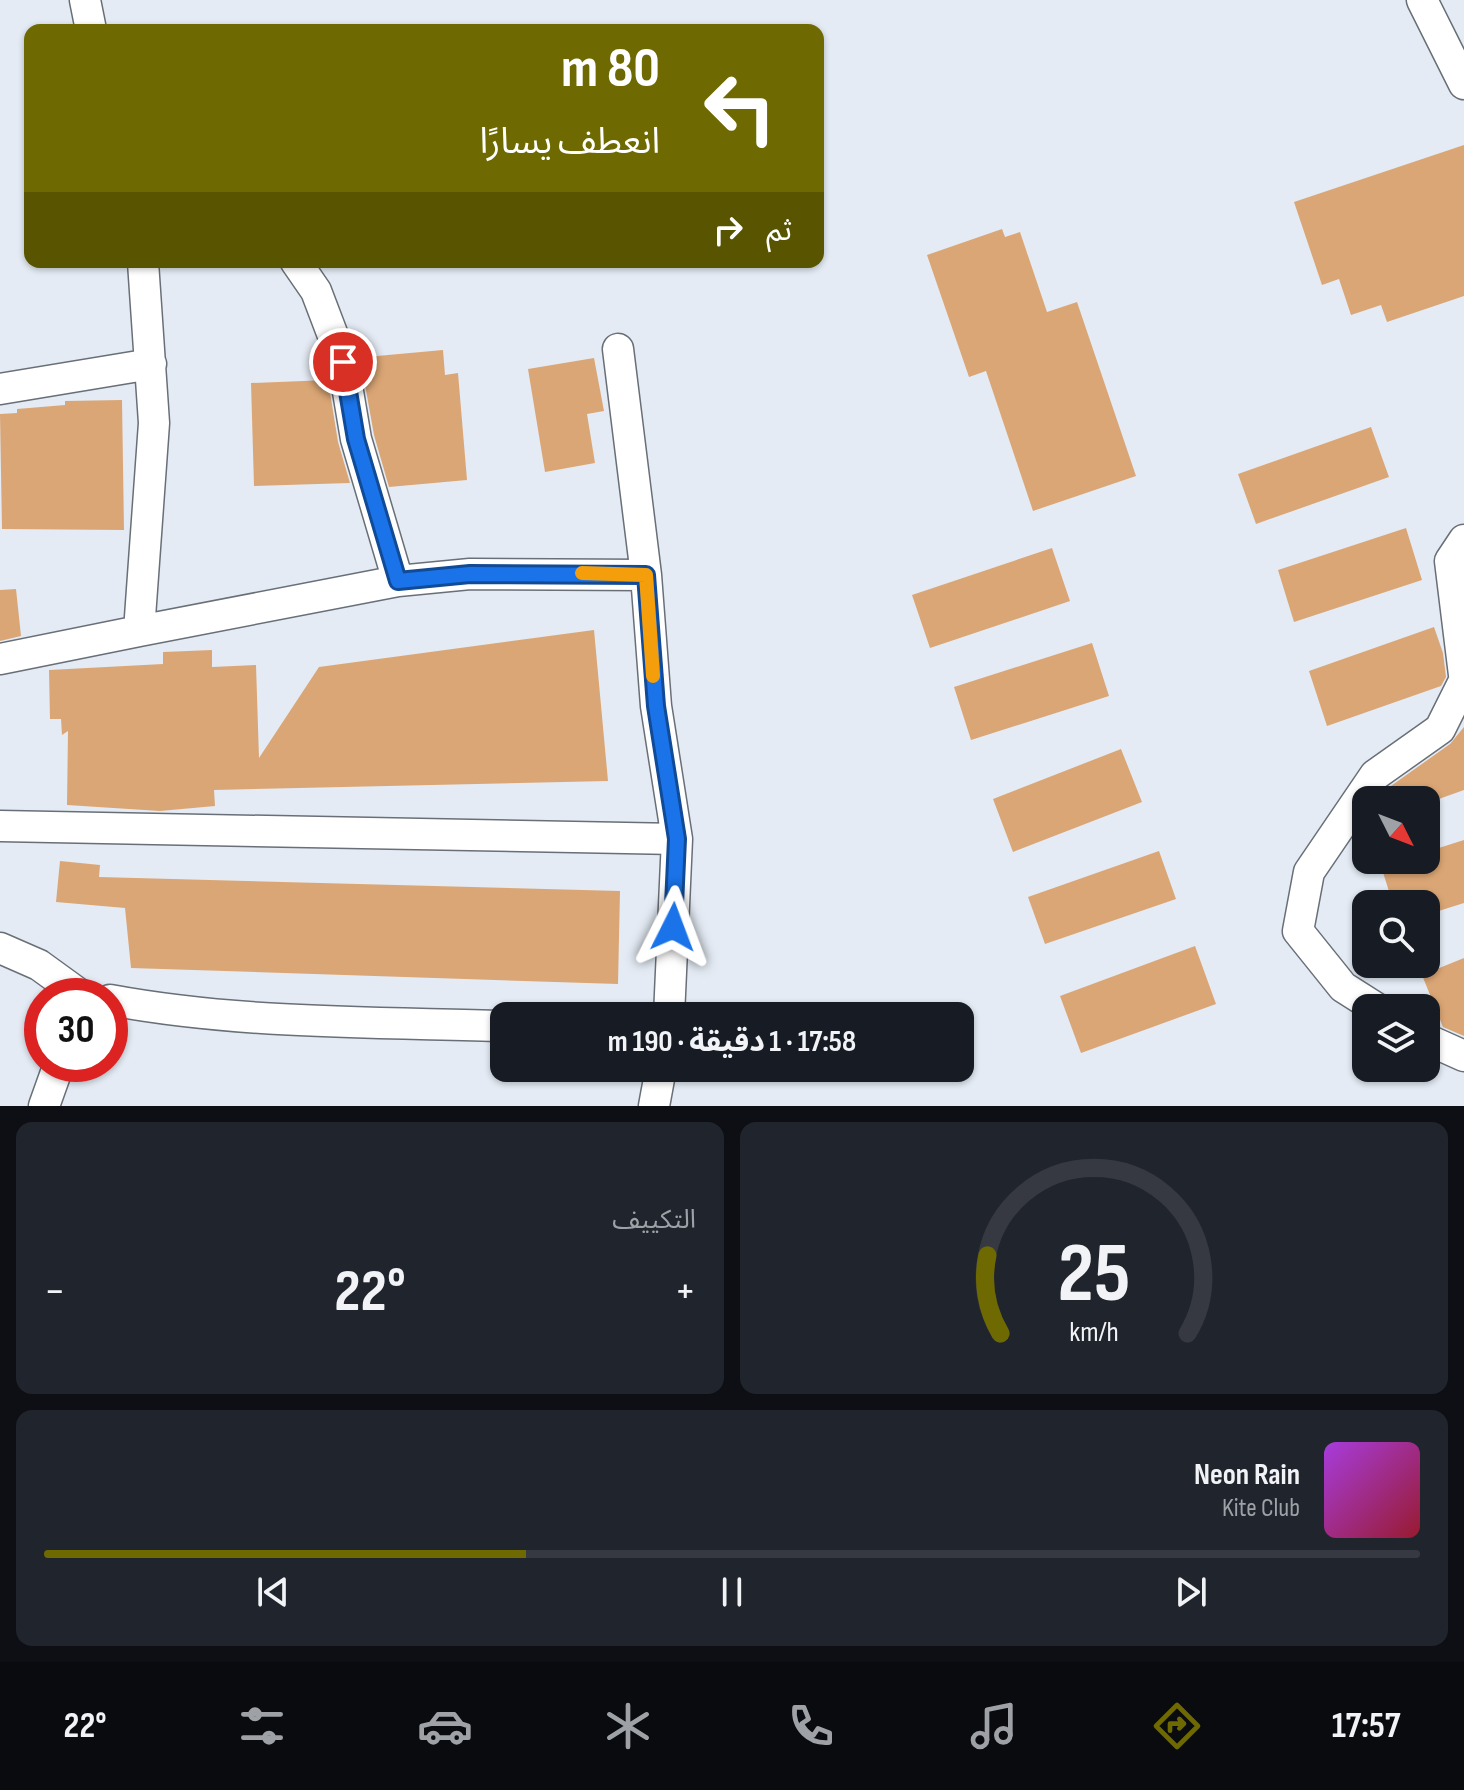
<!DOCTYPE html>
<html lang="ar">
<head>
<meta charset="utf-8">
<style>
  :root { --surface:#171b24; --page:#20242c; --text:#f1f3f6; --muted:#9ea1a6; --line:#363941; --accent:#6e6901 }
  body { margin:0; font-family:"Sofia Sans Condensed","Noto Sans Arabic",sans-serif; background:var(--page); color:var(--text); direction:rtl; height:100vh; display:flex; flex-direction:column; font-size:30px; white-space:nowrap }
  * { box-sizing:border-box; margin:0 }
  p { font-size:26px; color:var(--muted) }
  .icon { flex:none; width:44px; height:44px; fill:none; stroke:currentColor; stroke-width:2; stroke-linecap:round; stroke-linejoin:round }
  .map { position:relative; height:1106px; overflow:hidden; direction:ltr }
  .sheet { display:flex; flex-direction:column; gap:16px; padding:16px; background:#0d0f14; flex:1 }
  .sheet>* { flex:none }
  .banner { position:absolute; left:24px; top:24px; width:800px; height:244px; border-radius:16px; box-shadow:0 2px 6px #0004; direction:rtl; background:#6e6901; color:#fff; overflow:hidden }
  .needle { width:52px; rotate:132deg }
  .buttons { position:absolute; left:1352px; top:786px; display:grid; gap:16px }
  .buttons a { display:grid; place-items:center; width:88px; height:88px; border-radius:16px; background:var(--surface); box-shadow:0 2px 6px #0004; font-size:40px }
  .speed { position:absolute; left:24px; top:978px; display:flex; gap:16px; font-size:40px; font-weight:700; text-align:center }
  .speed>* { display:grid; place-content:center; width:104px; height:104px; border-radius:50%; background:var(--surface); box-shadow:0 2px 6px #0004; line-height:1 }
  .speed .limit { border:12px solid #d22; background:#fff; color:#111 }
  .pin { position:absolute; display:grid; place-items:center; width:68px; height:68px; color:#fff; margin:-34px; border:4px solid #fff; border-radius:50%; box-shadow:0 2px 8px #0007 }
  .me { position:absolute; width:88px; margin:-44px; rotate:3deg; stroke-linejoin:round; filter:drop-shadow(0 0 6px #0008) }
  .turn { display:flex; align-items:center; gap:28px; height:168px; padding:0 32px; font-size:36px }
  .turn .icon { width:104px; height:104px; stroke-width:2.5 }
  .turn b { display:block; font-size:56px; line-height:68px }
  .then { display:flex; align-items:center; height:76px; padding:0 32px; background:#0003; gap:16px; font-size:30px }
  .big { font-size:60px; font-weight:700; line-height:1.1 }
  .sheet .card { flex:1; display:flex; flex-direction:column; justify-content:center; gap:12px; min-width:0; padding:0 28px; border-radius:16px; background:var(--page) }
  .sheet .dial { align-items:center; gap:0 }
  .dial svg { height:208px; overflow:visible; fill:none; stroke:var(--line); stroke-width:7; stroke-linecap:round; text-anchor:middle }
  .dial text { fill:var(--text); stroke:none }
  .song { display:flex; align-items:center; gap:24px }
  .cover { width:96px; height:96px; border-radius:12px; background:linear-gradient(135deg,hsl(280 70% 55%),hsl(350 70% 35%)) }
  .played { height:8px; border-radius:4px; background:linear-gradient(90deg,var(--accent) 35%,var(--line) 35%) }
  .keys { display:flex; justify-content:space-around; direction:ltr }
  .heat { display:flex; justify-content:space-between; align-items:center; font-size:44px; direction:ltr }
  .sheet .tiles { flex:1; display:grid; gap:16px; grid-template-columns:1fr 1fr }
  .card:last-child { grid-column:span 2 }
  .trip { position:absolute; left:490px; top:1002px; width:484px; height:80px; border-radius:16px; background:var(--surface); box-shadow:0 2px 6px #0004; font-weight:700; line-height:80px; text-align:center; direction:rtl }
  .dock { display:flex; height:128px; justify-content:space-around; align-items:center; background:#090b0e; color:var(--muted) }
  .dock .icon { width:56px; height:56px }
  .dock .current { color:var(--accent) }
  .dock b { font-size:36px; color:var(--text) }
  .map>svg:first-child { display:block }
  .building { fill:#dba675 }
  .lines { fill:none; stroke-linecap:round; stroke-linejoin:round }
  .minor-casing { stroke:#686f77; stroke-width:33 }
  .minor { stroke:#fff; stroke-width:30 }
  .route-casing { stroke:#114b97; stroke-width:20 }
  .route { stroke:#1a73e8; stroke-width:14 }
  .slow { stroke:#f59e0b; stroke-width:14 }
</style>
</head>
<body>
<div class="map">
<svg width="1464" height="1106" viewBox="0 0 1464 1106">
  <rect width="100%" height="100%" fill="#e4ebf4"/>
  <path class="building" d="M1464,145V296L1387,322L1381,305L1351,315L1339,279L1322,285L1294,202Z
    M1002,229L1005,237L1020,232L1047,312L1077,302L1136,476L1033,511L986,371L969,377L927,255Z
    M443,350L445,375L458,373L467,480L389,487L374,435L364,379H368L366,357Z
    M594,358L604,411L587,414L595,463L545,472L528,369Z
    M328,380L338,442L350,483L254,486L251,383Z
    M122,400L124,530L2,529L0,414L17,413V409L65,405V401Z
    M1371,427L1389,477L1256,524L1238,474Z
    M1406,528L1422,580L1294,622L1278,570Z
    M1052,548L1070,601L930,648L912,595Z
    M16,589L21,636L0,641V590Z
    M1434,627L1443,653L1446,677L1441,686L1327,726L1309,671Z
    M594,630L608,781L214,790L215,806L160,811L67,805L68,731L62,735L61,719H50L49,670L163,664V652L212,650V667L256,665L259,758L319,667Z
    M1092,643L1109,696L971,740L954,687Z
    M1464,727V790L1436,800H1380L1388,788L1450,744Z
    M1121,749L1142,802L1013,852L993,799Z
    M1464,840V903L1426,915V904H1393L1381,866L1401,860H1426V852Z
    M1159,851L1176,899L1045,944L1028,897Z
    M60,861L100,865L99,877L620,891L618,984L131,968L125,908L56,902Z
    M1195,946L1216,1004L1081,1053L1060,996Z
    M1464,958V1036L1443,1027L1422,975Z"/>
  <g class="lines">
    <g class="minor-casing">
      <path id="minor" d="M85,0L91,30
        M1422,0L1464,84
        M296,262L316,291L343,362L356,439L398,581
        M618,349L646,575L656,706L677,839L669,1016
        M0,389L151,364
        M1464,540L1450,561L1464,675
        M139,631L398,581L470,574L646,575
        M0,659L139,631L154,423L143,262
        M0,826L677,839
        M0,948L39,965L79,994
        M110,1000C240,1024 373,1022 504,1026
        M1376,1008L1343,987L1298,931L1309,872L1375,775L1440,729L1464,681
        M1426,1039L1464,1056
        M44,1106L59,1064
        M654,1106L661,1068"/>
    </g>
    <use href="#minor" class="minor"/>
  </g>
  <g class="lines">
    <g class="route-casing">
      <path id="route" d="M343,362L356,439L398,581L470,574L646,575L656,706L677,839L673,927"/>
    </g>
    <use href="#route" class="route"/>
    <path class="slow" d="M582,573L646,575L653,676"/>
  </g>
</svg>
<div class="buttons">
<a><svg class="needle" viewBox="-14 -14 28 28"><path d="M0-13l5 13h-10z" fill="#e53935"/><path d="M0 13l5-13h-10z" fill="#9ea1a6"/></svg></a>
<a><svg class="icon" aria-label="search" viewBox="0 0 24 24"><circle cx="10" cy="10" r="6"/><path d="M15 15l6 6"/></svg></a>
<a><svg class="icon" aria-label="layers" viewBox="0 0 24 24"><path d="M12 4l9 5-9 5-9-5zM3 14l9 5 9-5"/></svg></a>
</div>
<div class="speed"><div class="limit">30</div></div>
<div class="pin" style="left:343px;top:362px;background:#d93025"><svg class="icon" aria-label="arrive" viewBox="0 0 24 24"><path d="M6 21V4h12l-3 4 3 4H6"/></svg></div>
<svg class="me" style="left:673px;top:927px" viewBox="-20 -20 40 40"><path d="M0-17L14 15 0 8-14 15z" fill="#1a73e8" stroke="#fff" stroke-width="4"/></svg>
<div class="trip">17:58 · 1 دقيقة · 190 m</div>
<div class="banner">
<div class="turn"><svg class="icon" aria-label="left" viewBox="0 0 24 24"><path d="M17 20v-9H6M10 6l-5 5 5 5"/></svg><div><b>80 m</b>انعطف يسارًا</div></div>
<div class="then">ثم<svg class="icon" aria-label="right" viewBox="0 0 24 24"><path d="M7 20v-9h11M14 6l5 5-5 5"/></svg></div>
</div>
</div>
<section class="sheet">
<div class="tiles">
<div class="card dial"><svg viewBox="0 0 100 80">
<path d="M14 69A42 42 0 1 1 86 69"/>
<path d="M14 69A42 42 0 0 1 9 39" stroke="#6e6901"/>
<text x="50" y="56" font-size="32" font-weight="700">25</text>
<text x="50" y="72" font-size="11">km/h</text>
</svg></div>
<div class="card"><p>التكييف</p>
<div class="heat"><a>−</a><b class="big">22°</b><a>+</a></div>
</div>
<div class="card">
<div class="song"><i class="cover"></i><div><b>Neon Rain</b><p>Kite Club</p></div></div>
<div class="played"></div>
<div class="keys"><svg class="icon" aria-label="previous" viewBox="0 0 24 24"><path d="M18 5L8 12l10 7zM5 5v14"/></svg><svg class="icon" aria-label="pause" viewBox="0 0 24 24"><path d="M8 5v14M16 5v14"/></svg><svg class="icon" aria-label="next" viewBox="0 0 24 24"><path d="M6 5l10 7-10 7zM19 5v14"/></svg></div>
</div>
</div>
</section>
<nav class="dock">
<b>17:57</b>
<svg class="icon current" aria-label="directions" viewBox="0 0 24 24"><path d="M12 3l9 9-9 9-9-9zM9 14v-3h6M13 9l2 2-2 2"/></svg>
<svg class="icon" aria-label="music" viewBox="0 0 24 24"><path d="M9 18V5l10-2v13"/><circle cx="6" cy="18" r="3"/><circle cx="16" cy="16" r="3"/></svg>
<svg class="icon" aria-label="phone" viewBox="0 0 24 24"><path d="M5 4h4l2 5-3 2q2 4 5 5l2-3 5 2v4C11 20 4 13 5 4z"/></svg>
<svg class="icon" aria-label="climate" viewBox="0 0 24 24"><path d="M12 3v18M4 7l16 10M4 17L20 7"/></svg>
<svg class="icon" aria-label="car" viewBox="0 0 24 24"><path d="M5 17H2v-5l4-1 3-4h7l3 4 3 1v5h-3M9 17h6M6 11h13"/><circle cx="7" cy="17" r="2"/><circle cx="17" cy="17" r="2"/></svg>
<svg class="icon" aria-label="filters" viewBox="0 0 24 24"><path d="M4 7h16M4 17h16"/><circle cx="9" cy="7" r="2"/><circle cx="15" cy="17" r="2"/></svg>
<b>22°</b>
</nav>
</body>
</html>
